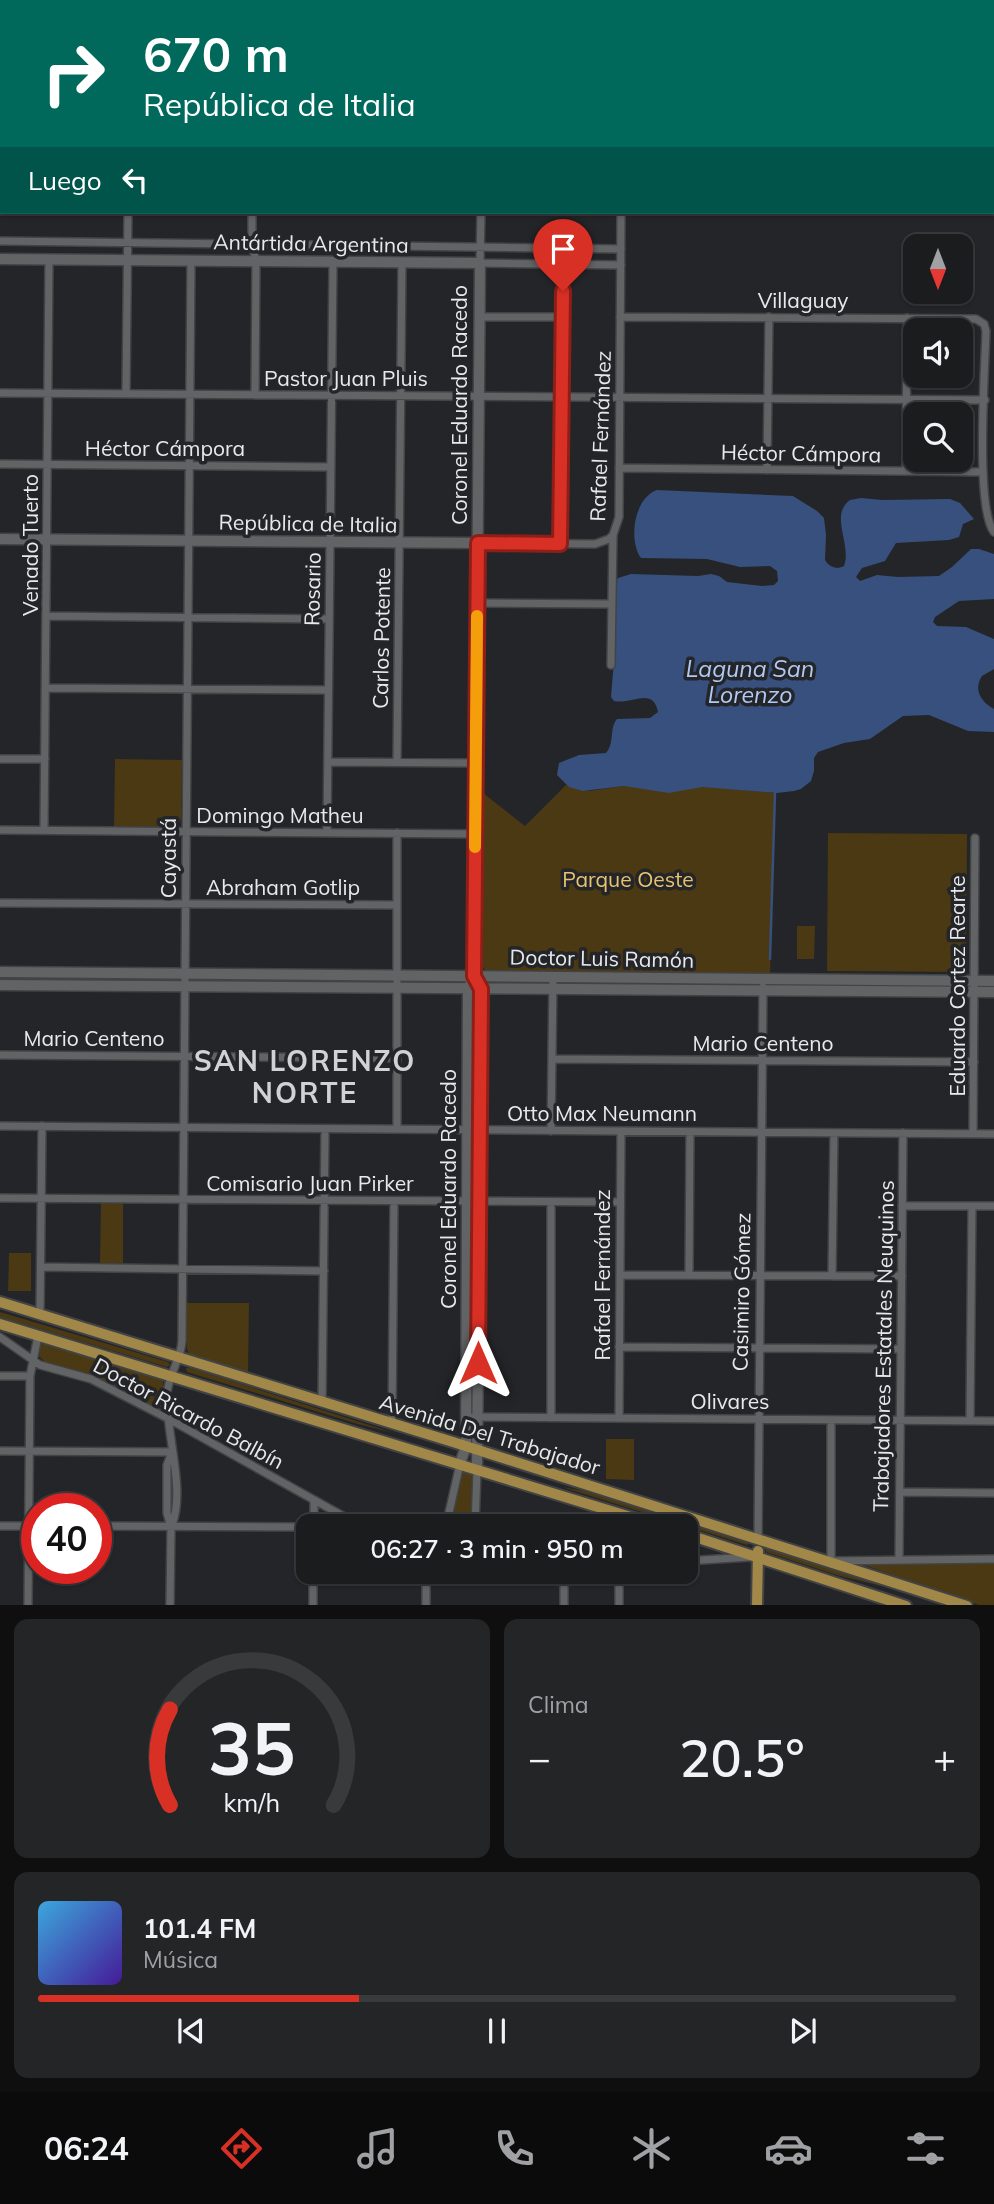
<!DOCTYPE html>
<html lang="es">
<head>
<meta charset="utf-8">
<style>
  :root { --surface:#1b1c1e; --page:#242527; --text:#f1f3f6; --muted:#a0a1a4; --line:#393a3c; --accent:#d93025 }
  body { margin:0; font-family:Mulish,sans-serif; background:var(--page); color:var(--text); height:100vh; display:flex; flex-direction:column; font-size:26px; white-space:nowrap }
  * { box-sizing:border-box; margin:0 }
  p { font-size:23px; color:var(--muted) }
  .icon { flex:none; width:38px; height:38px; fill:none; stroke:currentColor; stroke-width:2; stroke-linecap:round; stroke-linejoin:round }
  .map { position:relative; height:1605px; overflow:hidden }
  .sheet { display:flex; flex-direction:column; gap:14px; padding:14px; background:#0f0f10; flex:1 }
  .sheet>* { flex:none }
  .top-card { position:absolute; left:0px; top:0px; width:994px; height:214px; box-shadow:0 2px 5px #0004,0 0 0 2px var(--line); background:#00695c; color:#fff; overflow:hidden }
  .needle { width:46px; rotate:180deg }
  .buttons { position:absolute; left:903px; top:234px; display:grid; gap:14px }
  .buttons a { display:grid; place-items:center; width:70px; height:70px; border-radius:14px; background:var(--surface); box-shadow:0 2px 5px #0004,0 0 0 2px var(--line); font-size:35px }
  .speed { position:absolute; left:21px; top:1493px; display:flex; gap:14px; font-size:35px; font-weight:700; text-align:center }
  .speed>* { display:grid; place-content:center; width:91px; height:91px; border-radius:50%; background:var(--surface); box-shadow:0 2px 5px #0004,0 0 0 2px var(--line); line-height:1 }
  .speed .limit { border:10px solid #d22; background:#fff; color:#111 }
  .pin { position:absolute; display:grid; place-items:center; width:60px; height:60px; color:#fff; margin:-72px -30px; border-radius:50% 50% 50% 0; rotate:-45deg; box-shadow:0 0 7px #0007 }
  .pin .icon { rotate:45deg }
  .me { position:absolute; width:77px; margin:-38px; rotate:0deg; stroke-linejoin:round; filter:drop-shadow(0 0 5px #0008) }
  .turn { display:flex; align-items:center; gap:24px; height:147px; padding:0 28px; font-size:32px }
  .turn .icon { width:91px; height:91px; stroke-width:2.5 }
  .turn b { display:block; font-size:49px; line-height:60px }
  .then { display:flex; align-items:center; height:66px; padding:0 28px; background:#0003; gap:14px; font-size:26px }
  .big { font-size:52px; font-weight:600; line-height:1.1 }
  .sheet .widget { flex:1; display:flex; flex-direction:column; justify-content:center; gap:10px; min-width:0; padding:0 24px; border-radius:14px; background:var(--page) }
  .sheet .dial { align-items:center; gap:0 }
  .dial svg { height:182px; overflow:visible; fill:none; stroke:var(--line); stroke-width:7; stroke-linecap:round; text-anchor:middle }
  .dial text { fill:var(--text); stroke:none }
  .song { display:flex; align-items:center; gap:21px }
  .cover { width:84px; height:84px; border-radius:10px; background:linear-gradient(135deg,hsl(200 70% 55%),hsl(260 70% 35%)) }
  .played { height:7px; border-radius:4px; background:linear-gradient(90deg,var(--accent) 35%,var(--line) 35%) }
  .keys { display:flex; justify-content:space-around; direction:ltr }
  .heat { display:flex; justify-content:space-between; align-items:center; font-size:38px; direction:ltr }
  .sheet .tiles { flex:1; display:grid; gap:14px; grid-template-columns:1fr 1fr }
  .widget:last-child { grid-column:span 2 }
  .trip { position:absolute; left:296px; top:1514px; width:402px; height:70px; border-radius:14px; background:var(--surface); box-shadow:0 2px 5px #0004,0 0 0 2px var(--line); font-weight:600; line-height:70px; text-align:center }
  .menu { display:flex; height:112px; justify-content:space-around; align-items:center; background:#0b0b0c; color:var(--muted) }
  .menu .icon { width:49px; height:49px }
  .menu .active { color:var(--accent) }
  .menu b { font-size:32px; color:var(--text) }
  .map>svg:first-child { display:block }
  .green { fill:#4a3912 }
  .water { fill:#37507d }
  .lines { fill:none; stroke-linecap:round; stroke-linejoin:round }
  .stream { stroke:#37507d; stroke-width:2.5 }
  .street-casing { stroke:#424345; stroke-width:10 }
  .secondary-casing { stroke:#424345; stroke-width:13 }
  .primary-casing { stroke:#424345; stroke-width:14 }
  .street { stroke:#616365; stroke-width:7 }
  .secondary { stroke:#616365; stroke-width:10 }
  .primary { stroke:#a28848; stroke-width:10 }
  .route-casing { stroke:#8d1f18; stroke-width:18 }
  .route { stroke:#d93025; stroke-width:12 }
  .slow { stroke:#f59e0b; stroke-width:12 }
  .labels { text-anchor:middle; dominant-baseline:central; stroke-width:7; stroke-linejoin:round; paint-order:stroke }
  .street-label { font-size:21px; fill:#e8e9eb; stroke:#242528 }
  .park-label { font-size:21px; fill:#e7c26f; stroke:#242528 }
  .water-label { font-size:23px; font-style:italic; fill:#b1caf5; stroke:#242528 }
  .district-label { font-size:28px; font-weight:bold; letter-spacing:2px; fill:#d0d2d5; stroke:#242528 }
</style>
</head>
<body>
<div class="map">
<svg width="994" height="1606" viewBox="0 0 994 1606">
  <rect width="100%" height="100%" fill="#242528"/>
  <path class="green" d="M115,759L182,760L181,819L178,825L172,828L114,827Z
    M566,785L589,791L624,786L712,787L775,793L770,974L490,972L484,969L481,961L483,793L525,826Z
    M828,833L967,834L966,972L827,971Z
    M797,926H815L814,959H797Z
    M0,976L172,978L174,980L0,981Z
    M198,978L383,979L386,982H196Z
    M101,1203H123V1263H100Z
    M9,1253H31V1291H8Z
    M187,1303H249L248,1374L190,1355L187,1349Z
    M0,1312L168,1362L170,1365L167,1367L0,1317Z
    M42,1342L163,1378V1405L160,1407H155L87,1373L46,1363L39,1356L40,1343Z
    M186,1368H191L394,1433L358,1424L187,1372Z
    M606,1439H634V1480L606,1479Z
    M463,1470L472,1474V1526H450Z
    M562,1487L584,1491L747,1541L749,1544L747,1545Z
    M765,1548H767L886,1587L840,1576L766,1552Z
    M994,1562V1605H979L861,1564V1563Z"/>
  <path class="water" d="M657,490L793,496L817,511L824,518L826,535L825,560C829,567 837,570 844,566C852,545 829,515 850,500L861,498L882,500L950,499L960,503L974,519L963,524L959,537L949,540L896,543L885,561L862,568L856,577L860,581L877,575L898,577L939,576L952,567L971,549H979L994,554V599L959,601L935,617L933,622L937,626L966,627L994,639V669L982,676C973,690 981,702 994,709V732L968,731L929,715L903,716L870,739L844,743L818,752L814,758V771L811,781L801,789L794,791L777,793L702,787L669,793L624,786L583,791L569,787L557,775L559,763L579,755L606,753C615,743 609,728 617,719L650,718L658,712C653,686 632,705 614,701L611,697L614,660L615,583L618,578L631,574L698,576L711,574L719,576L727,582L762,586L774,585L778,581L777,571L770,566L740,567L707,559L641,558C628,540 634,498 657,490Z"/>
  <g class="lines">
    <path class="stream" d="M770,959L775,793"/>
    <g class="street-casing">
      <path id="street" d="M40,2V0
        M106,2V0
        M172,2V0
        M238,2V0
        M303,2V0
        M497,2V0
        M637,2V0
        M769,2V0
        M839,2V0
        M908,2L909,0
        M979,2V0
        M0,117H2
        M992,126H994
        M0,191H2
        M992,203H994
        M252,212V244L256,261L255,395
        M481,212L480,263L621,265
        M0,241L621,249
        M479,317H563
        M620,317L976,319L984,324L986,331C985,369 975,508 994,532
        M0,393L985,400
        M126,394L128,212
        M0,464L331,467
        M619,468L983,472
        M767,470L769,317
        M906,471L907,318
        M478,543L595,544L609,539L613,535
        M560,544L564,264
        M477,603L612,604
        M46,616L329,619
        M611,665L613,535L619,517L621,212
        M46,688L328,690
        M0,759H45
        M328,762L476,763
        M397,762L402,263
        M0,830L475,834
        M44,830L49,260
        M327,833L333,262
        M397,833V1129
        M0,903L397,905
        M0,1055L397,1058
        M552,1059L974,1062
        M0,1126L994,1134
        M551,1131L553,977
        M973,1134L975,838
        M0,1198L620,1202
        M551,1202V1418
        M902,1206H994
        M41,1267L324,1271
        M620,1275L902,1276
        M689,1275L690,1132
        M832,1276L834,1133
        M40,1315L42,1126
        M0,1337L40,1365L91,1379L167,1418L361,1526
        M619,1347L901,1349
        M0,1376H30
        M322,1401L325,1129
        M466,1417L994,1421
        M619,1418L621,1131
        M831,1420V1561L994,1559
        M970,1421L972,1206
        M392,1423L394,1201
        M0,1451L172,1452
        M900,1492L994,1493
        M314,1500V1526
        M0,1526H37
        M96,1526L308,1527
        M446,1526L460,1464
        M475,1526L477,1470
        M171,1527C187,1492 165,1432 167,1393C169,1374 181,1359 182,1341L191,261
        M758,1538L763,987
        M899,1559L903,1133
        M686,1561L750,1557
        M28,1606L30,1376L38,1336
        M170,1606L171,1527L167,1513V1465L172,1452
        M313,1606V1572
        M426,1606V1572
        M564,1606V1572
        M619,1606V1572"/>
    </g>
    <g class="secondary-casing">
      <path id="secondary" d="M0,259L480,263L474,976L468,989L466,1446L460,1464
        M0,539L478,543
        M0,972L994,981
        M0,985L994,992
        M477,1470L481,989L479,986"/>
    </g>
    <g class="primary-casing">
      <path id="primary" d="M0,1302L453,1442L967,1606
        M0,1324L660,1526
        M686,1534L906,1606
        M757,1606L758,1551"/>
    </g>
    <use href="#street" class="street"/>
    <use href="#secondary" class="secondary"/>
    <use href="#primary" class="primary"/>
  </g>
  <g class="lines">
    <g class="route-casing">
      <path id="route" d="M478,1363L481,989L474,976L478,543L560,544L563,291"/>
    </g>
    <use href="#route" class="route"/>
    <path class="slow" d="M475,847L477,616"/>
  </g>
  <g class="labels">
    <g class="street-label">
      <text transform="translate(311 243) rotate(1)">Antártida Argentina</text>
      <text x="803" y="300">Villaguay</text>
      <text x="346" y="378">Pastor Juan Pluis</text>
      <text transform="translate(459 405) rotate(-90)">Coronel Eduardo Racedo</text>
      <text transform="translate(600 436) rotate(-88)">Rafael Fernández</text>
      <text x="165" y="448">Héctor Cámpora</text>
      <text transform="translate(801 453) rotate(1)">Héctor Cámpora</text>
      <text transform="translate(308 523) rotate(1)">República de Italia</text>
      <text transform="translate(30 545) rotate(-90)">Venado Tuerto</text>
      <text transform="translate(312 589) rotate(-89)">Rosario</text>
      <text transform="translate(381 638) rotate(-89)">Carlos Potente</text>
      <text x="280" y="815">Domingo Matheu</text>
      <text transform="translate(168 858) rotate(-90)">Cayastá</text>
      <text x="283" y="887">Abraham Gotlip</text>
      <text transform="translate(602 958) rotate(1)">Doctor Luis Ramón</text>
      <text transform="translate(957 986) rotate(-90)">Eduardo Cortez Rearte</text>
      <text x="94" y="1038">Mario Centeno</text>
      <text x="763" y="1043">Mario Centeno</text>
      <text x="602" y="1113">Otto Max Neumann</text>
      <text x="310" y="1183">Comisario Juan Pirker</text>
      <text transform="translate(448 1189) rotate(-90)">Coronel Eduardo Racedo</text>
      <text transform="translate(602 1275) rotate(-90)">Rafael Fernández</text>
      <text transform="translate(741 1292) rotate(-89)">Casimiro Gómez</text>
      <text transform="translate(883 1346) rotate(-89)">Trabajadores Estatales Neuquinos</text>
      <text x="730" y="1401">Olivares</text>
      <text transform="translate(189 1413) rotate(28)">Doctor Ricardo Balbín</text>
      <text transform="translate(490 1434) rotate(17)">Avenida Del Trabajador</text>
    </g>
    <g class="park-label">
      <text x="628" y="879">Parque Oeste</text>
    </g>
    <g class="water-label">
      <text x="750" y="668">Laguna San<tspan x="750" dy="26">Lorenzo</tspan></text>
    </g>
    <g class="district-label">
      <text x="305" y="1060">SAN LORENZO<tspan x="305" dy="32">NORTE</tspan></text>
    </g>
  </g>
</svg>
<div class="buttons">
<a><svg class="needle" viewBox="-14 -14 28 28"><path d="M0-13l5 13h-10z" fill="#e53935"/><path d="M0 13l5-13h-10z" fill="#a0a1a4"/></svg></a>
<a><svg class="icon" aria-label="sound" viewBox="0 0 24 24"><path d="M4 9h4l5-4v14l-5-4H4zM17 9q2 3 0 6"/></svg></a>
<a><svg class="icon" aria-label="search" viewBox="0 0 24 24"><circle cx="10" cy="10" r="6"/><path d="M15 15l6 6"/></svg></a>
</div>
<div class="speed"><div class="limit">40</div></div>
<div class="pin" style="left:563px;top:291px;background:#d93025"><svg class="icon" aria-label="arrive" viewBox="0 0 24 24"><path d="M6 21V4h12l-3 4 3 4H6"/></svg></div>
<svg class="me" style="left:478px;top:1363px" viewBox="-20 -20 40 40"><path d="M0-17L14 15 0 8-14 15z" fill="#d93025" stroke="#fff" stroke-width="4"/></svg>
<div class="trip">06:27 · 3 min · 950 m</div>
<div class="top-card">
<div class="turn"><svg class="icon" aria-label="right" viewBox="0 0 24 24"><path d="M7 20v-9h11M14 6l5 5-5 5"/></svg><div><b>670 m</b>República de Italia</div></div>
<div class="then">Luego<svg class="icon" aria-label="left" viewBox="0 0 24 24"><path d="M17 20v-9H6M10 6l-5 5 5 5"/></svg></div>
</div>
</div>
<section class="sheet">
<div class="tiles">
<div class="widget dial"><svg viewBox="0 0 100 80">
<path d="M14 69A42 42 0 1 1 86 69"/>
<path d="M14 69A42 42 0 0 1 14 27" stroke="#d93025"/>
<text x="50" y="56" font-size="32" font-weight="700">35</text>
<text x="50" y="72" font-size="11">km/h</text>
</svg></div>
<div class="widget"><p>Clima</p>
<div class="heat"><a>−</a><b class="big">20.5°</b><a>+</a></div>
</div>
<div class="widget">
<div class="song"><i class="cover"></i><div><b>101.4 FM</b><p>Música</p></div></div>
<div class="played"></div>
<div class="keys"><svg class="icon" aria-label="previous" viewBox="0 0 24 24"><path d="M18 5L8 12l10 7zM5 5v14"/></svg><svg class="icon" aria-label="pause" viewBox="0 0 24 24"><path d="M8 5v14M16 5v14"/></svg><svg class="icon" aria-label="next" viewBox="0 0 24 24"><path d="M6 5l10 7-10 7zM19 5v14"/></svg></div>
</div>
</div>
</section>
<nav class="menu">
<b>06:24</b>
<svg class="icon active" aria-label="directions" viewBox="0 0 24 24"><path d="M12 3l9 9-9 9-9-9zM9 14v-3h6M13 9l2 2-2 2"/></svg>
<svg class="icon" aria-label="music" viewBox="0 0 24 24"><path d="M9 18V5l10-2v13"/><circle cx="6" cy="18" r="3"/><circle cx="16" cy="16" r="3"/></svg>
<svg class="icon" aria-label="phone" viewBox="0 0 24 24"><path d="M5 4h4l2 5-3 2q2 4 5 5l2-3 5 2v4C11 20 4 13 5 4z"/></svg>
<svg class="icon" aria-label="climate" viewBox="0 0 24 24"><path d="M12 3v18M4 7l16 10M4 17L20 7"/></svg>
<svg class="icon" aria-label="car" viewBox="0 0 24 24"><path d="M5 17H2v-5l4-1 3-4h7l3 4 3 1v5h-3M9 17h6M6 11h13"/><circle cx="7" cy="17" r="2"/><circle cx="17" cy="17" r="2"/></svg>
<svg class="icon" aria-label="filters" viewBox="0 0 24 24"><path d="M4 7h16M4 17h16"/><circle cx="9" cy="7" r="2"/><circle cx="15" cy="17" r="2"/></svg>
</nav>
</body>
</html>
